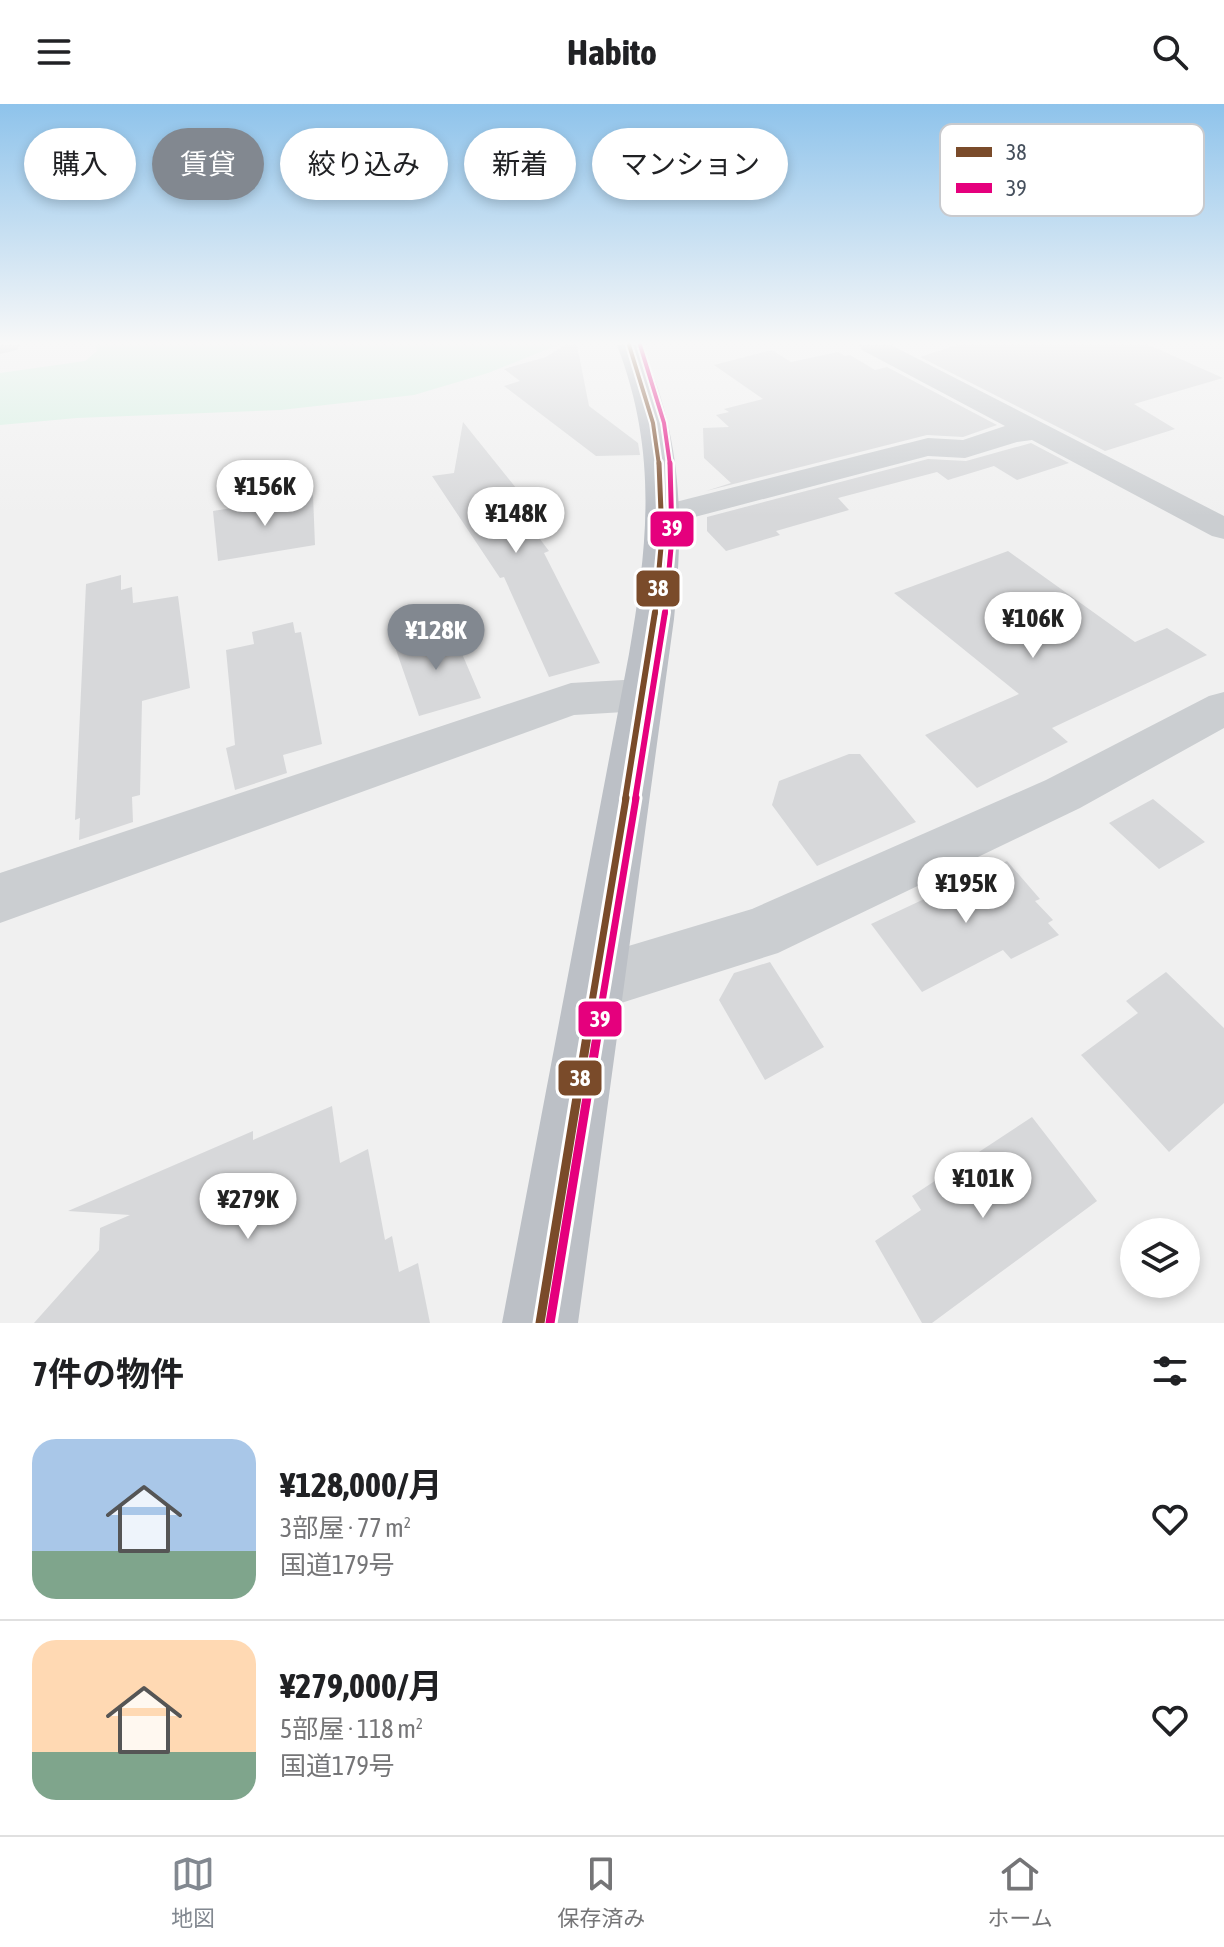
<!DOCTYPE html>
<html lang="ja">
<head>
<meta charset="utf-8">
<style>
  :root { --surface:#fff; --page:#f6f6f6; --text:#202124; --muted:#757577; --line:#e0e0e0; --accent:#828890 }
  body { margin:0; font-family:"Asap Condensed","Noto Sans JP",sans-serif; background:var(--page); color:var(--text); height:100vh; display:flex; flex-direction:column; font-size:30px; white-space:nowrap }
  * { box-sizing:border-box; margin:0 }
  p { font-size:26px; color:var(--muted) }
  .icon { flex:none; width:44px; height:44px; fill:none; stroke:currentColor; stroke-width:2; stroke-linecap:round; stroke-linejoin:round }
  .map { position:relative; height:1219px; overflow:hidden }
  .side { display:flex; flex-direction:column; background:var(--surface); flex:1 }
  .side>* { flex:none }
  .guide { position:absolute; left:24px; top:24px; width:800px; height:72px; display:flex; gap:16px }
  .controls { position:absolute; left:1120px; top:1114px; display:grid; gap:16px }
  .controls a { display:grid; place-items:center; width:80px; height:80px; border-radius:50%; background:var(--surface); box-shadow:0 4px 12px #0003; font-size:40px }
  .price { position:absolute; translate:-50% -68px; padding:0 18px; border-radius:28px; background:#fff; color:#222; font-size:26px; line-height:52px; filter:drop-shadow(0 2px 4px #0008) }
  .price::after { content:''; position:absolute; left:50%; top:48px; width:24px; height:18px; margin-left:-12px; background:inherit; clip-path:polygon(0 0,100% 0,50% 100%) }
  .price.selected { background:var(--accent); color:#fff }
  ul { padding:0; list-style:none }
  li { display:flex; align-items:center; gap:24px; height:200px; padding:0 32px }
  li+li { border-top:2px solid var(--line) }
  li span { display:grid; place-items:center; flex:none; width:224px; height:160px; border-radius:24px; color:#555 }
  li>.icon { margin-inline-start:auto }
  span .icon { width:96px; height:96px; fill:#fffc; stroke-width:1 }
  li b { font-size:34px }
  h2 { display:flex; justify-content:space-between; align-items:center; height:96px; padding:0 32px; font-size:34px }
  .tag { padding:0 28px; border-radius:36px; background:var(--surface); box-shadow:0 4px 12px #0003; font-size:28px; line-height:72px }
  .tag.selected { background:var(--accent); color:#fff }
  header { display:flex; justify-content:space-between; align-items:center; height:104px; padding:0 32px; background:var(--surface); font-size:36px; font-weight:700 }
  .tabs { display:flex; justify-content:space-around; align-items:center; height:112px; border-top:2px solid var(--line); background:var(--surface); font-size:22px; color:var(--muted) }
  .tabs a { display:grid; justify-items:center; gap:4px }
  .tabs .selected { color:var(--accent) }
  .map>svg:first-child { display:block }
  .green { fill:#d3f0e1 }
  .building { fill:#d7d8da }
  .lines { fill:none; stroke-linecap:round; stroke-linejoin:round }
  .minor { fill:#cbced1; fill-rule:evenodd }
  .highway { fill:#bcc0c6; fill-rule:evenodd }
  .bus-1-far4-casing { stroke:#fff; stroke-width:8 }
  .bus-1-far3-casing { stroke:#fff; stroke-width:10 }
  .bus-1-far2-casing { stroke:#fff; stroke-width:12 }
  .bus-1-far1-casing { stroke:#fff; stroke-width:13 }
  .bus-1-casing { stroke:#fff; stroke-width:15 }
  .bus-2-far4-casing { stroke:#fff; stroke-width:8 }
  .bus-2-far3-casing { stroke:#fff; stroke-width:10 }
  .bus-2-far2-casing { stroke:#fff; stroke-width:12 }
  .bus-2-far1-casing { stroke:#fff; stroke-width:13 }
  .bus-2-casing { stroke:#fff; stroke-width:15 }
  .bus-1-far4 { stroke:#7a4b2a; stroke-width:4 }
  .bus-1-far3 { stroke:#7a4b2a; stroke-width:5 }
  .bus-1-far2 { stroke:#7a4b2a; stroke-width:6 }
  .bus-1-far1 { stroke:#7a4b2a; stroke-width:7 }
  .bus-1 { stroke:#7a4b2a; stroke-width:9 }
  .bus-2-far4 { stroke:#e5007d; stroke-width:4 }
  .bus-2-far3 { stroke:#e5007d; stroke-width:5 }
  .bus-2-far2 { stroke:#e5007d; stroke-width:6 }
  .bus-2-far1 { stroke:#e5007d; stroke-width:7 }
  .bus-2 { stroke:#e5007d; stroke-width:9 }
  .key { fill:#fff; stroke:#c8cace; stroke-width:2 }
  .key-label { font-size:22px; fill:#46505d }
  .line-badge { stroke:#fff; stroke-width:3 }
  .badge-label { font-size:22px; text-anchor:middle; font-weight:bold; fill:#fff }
</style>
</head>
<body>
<header><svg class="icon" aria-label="menu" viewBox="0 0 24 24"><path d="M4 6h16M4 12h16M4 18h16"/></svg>Habito<svg class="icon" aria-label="search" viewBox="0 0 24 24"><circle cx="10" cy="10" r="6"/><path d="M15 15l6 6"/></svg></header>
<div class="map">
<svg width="1224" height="1219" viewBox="0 0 1224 1219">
  <rect width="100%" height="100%" fill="#f0f0f0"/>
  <path class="green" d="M95,241H558L488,269L414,291L281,306L77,314L0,321V269L85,257L97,247Z"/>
  <path class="building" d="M565,241H577L589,302L638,339L640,351L596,352L504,282L520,277L504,265L546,253Z
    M957,241H1149L1223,274L1134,300L1175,325L1105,347L920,253Z
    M772,246L791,258L838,248L845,252L850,251L875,266L887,263L997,321L963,333L927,331L706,387L731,379L704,354L703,324L729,323L716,311L729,308L724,305L763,295L714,261Z
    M463,318L533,405L524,414L549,447L544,449L600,559L549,573L504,473L500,474L432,372L454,369Z
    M1031,339L1069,359L1017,376L994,362L948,376L937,368L838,394L849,406L776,427L780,431L726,447L707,427V413L928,355L966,357Z
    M313,391L315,441L218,457L213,407Z
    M1008,447L1135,538L1167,524L1207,551L1052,624L1068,638L977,684L925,631L1019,590L894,489Z
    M121,471V486L132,483L133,499L178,492L190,584L142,597L140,691L132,693L133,718L79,736L80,714L75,716L86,480Z
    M293,518L295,529L301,528L322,640L283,651L287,669L235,686L226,644L235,641L226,546L254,540L252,528Z
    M451,524L481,594L419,612L394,540Z
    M849,650H860L916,718L817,762L772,701L779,677Z
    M1153,695L1205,738L1159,765L1109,719Z
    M1007,757L1040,795L1035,797L1053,816L1048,819L1059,831L1011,855L1003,846L922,888L871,820L952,782L948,777L989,758L994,763Z
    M770,858L824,943L765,976L719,896L734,869Z
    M1166,868L1224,924V999L1169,1048L1081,951L1138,909L1126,897Z
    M332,1002L340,1059L368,1045L385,1136L392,1132L399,1168L418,1159L430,1219H34L99,1146L100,1124L130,1111L68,1107L253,1027V1036Z
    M1032,1013L1097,1097L932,1219H922L875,1137L921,1106L912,1092Z"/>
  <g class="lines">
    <path class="minor" d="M0,241H20L17,246L0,250Z
      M859,241H891L1224,412V435L1212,432L1032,336L1017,338L965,354L928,352L664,421L652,418L647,411L652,404L928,334L963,336L1005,322L862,246Z
      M641,575L656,580L663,591L656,602L641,607L574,611L0,819V769L571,579Z
      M1224,588V624L1080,704L778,849L596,907L575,898L567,878L575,858L752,805L1046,676L1209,592Z"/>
    <path class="highway" d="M617,241H641C683,335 684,415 674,515L578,1219H502L629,550C648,440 658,348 617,241Z"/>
    <defs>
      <path id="bus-1-far4" d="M629,241L653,319L659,361"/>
      <path id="bus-1-far3" d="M655,510L662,432L659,359"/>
      <path id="bus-1-far2" d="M625,696L655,508"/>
      <path id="bus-1-far1" d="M587,928L626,694"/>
      <path id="bus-1" d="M540,1219L588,926"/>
      <path id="bus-2-far4" d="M640,241L664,319L670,361"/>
      <path id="bus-2-far3" d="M665,510L672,433L670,359"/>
      <path id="bus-2-far2" d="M635,696L665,508"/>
      <path id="bus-2-far1" d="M597,928L636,694"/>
      <path id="bus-2" d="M550,1219L598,926"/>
    </defs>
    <use href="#bus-1-far4" class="bus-1-far4-casing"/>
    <use href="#bus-1-far3" class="bus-1-far3-casing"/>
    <use href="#bus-1-far2" class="bus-1-far2-casing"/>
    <use href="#bus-1-far1" class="bus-1-far1-casing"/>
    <use href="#bus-1" class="bus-1-casing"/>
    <use href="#bus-2-far4" class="bus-2-far4-casing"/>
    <use href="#bus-2-far3" class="bus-2-far3-casing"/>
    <use href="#bus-2-far2" class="bus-2-far2-casing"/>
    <use href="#bus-2-far1" class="bus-2-far1-casing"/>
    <use href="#bus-2" class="bus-2-casing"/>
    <use href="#bus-1-far4" class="bus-1-far4"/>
    <use href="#bus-1-far3" class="bus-1-far3"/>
    <use href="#bus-1-far2" class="bus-1-far2"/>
    <use href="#bus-1-far1" class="bus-1-far1"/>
    <use href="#bus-1" class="bus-1"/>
    <use href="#bus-2-far4" class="bus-2-far4"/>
    <use href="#bus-2-far3" class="bus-2-far3"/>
    <use href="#bus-2-far2" class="bus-2-far2"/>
    <use href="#bus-2-far1" class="bus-2-far1"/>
    <use href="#bus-2" class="bus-2"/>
  </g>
  <linearGradient id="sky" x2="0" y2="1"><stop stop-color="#8ec3eb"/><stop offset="0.58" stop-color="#f8f8f8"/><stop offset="1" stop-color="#f8f8f8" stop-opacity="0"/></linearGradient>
  <rect width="1224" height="412" fill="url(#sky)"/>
  <rect x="940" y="20" width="264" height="92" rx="12" class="key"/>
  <rect x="956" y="43" width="36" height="10" fill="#7a4b2a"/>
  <rect x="956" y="79" width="36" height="10" fill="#e5007d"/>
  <g class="key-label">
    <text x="1006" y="56">38</text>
    <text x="1006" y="92">39</text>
  </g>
  <g class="line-badge">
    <rect x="649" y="406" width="46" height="38" rx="8" fill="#e5007d"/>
    <rect x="635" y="465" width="46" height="39" rx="8" fill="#7a4b2a"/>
    <rect x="577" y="896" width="46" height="38" rx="8" fill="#e5007d"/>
    <rect x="557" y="955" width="46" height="38" rx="8" fill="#7a4b2a"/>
  </g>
  <g class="badge-label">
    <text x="672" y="432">39</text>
    <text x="658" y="492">38</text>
    <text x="600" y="923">39</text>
    <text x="580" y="982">38</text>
  </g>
</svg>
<div class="controls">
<a><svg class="icon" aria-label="layers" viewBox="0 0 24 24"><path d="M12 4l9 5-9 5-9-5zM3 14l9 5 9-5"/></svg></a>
</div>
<b class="price" style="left:265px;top:424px">¥156K</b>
<b class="price" style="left:516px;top:451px">¥148K</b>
<b class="price" style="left:1033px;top:556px">¥106K</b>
<b class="price selected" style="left:436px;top:568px">¥128K</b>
<b class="price" style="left:966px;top:821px">¥195K</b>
<b class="price" style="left:983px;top:1116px">¥101K</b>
<b class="price" style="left:248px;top:1137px">¥279K</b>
<div class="guide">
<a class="tag">購入</a>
<a class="tag selected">賃貸</a>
<a class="tag">絞り込み</a>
<a class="tag">新着</a>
<a class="tag">マンション</a>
</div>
</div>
<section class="side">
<h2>7件の物件<svg class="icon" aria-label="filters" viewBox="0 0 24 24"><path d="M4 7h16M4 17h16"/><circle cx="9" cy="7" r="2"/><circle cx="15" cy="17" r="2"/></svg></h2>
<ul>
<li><span style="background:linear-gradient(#a9c7e8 70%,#7fa58c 0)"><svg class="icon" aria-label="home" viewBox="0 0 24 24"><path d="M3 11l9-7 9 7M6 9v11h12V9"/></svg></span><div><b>¥128,000/月</b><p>3部屋 · 77 m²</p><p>国道179号</p></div><svg class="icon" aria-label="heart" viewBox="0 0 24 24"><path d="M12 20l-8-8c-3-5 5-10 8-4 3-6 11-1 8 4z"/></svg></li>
<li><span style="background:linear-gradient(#ffd9b3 70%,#7fa58c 0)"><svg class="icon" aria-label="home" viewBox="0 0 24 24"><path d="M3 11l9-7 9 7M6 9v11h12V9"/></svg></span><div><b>¥279,000/月</b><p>5部屋 · 118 m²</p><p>国道179号</p></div><svg class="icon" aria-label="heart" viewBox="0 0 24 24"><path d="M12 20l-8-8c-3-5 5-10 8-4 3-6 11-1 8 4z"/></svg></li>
</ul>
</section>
<nav class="tabs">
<a class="selected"><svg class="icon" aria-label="map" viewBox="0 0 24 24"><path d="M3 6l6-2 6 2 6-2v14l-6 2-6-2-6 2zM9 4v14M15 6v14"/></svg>地図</a>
<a><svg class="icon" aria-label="saved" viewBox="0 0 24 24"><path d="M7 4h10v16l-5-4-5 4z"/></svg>保存済み</a>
<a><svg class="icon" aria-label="home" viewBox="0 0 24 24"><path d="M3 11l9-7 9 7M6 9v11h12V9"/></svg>ホーム</a>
</nav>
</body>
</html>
